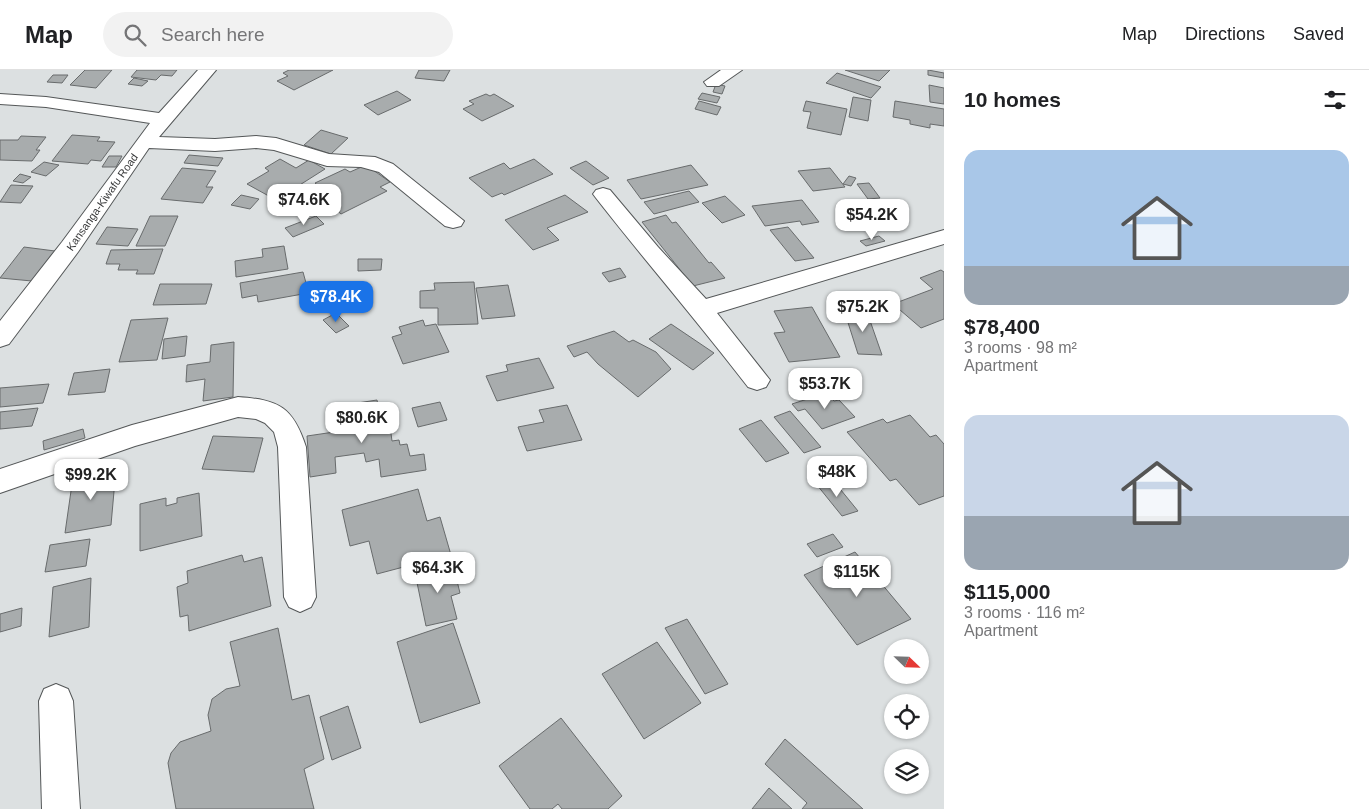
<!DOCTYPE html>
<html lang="en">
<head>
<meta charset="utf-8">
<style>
  :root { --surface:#fff; --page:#f2f2f2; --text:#202124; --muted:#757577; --line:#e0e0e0; --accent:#1a73e8 }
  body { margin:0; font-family:Helvetica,sans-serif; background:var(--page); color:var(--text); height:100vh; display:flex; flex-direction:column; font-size:19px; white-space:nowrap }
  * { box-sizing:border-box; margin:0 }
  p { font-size:16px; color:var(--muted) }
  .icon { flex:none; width:28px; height:28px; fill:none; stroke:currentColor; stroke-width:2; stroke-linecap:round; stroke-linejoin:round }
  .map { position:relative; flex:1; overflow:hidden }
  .drawer { display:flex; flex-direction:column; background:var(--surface); width:425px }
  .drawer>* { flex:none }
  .needle { width:32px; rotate:113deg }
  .controls { position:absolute; left:884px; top:569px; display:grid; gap:10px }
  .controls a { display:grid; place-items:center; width:45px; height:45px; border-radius:50%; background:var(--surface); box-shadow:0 1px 4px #0004; font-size:25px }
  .price { position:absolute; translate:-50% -42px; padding:0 11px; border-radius:10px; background:#fff; color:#222; font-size:16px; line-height:32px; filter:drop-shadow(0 1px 2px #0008) }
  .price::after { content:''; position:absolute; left:50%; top:30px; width:15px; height:11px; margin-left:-8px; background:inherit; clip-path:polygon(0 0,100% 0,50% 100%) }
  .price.selected { background:var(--accent); color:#fff }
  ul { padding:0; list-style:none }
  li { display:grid; align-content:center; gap:10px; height:265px; padding:0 20px }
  li span { display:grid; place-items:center; height:155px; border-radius:15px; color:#555 }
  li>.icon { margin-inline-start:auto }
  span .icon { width:90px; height:90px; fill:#fffc; stroke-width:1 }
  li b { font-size:21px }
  h2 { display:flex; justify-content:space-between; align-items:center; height:60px; padding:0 20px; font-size:21px }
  header { display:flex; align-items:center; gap:30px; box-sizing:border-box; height:70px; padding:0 25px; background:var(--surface); border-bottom:1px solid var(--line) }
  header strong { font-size:24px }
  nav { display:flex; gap:28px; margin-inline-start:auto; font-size:18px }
  .search { width:350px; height:45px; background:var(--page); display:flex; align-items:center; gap:12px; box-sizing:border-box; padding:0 18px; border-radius:28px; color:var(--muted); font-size:19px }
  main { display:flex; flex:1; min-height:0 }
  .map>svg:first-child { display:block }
  .building { fill:#a8acad; stroke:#686b6c }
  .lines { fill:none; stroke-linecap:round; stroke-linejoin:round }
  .minor-casing { stroke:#545758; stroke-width:2 }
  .minor { fill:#fff; fill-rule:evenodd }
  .labels { text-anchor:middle; stroke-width:4; stroke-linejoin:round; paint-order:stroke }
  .far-street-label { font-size:11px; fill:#38393a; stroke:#fff }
</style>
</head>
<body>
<header>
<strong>Map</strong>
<div class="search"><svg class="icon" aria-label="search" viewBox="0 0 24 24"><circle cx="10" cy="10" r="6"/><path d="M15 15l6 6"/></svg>Search here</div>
<nav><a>Map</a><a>Directions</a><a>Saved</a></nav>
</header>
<main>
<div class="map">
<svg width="944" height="739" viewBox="0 0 944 739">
  <rect width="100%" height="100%" fill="#dce0e1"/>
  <path class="building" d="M85,0H112L96,18L70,15Z
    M137,0H177L172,6L161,5L156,10L131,7Z
    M289,0H333L294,20L277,11L288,6L283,3Z
    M419,0H450L444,11L415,8Z
    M845,0H890L879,11Z
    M928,0L944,3V8L928,5Z
    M837,3L881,17L871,28L826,13Z
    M53,5H68L62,13L47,12Z
    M134,8L148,11L142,16L128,14Z
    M716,14L725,16L722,24L713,22Z
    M929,15L944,18V34L930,32Z
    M397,21L411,30L378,45L364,35Z
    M702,23L720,27L717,33L698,29Z
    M486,24L490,26L494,24L514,36L482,51L463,39L474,34L469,31Z
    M853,27L871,30L868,51L849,47Z
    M699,31L721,37L717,45L695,39Z
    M806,31L847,39L841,65L807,58L811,42L803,41Z
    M895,31L944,39V56L930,54V58L910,54V50L893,47Z
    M321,60L348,68L331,84L304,75Z
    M72,65L100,67L97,71L115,72L101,91L91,90L88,94L52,91Z
    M21,66L46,67L36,80H40L32,91L0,90V70H18Z
    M189,85L223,88L218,96L184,93Z
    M109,86H122L116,97H102Z
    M280,89L296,98L309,90L325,99L276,130L247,114L269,101L265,98Z
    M534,89L553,104L504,125L502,123L492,127L469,108L504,93L510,99Z
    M586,91L609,108L593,115L570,98Z
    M44,92L59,95L46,106L31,102Z
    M366,95L390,112L380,117L387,121L341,144L322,128L329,125L315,113L345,99L350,102Z
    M691,95L708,115L641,129L627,110Z
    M182,98L216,101L206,117H213L203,133L161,129Z
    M830,98L845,117L813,121L798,101Z
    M20,104L31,107L23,113L13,111Z
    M849,106L856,108L851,116L843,114Z
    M869,113L880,128L868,129L857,114Z
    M11,115L33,116L21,133L0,132Z
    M689,121L699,132L654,144L644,132Z
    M241,125L259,129L250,139L231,135Z
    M565,125L588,142L547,158L559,170L533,180L505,150Z
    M725,126L745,145L722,153L702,133Z
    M802,130L819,152L802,155L800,151L765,156L752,136Z
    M666,145L672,153L676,152L709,193L711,192L725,208L693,216L642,152Z
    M150,146H178L165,176H136Z
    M316,146L324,154L293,167L285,158Z
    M107,157L138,159L128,176L96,174Z
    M788,157L814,188L795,191L770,160Z
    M879,166L885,171L866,176L860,171Z
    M284,176L288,199L236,207L235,191L263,187L262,179Z
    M24,177L55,181L32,211L0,208Z
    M163,179L154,204H136L138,200H118L120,194H106L111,180Z
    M358,189H382L381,200L358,201Z
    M620,198L626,207L609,212L602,203Z
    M941,200L944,202V249L921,258L893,234L933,219L920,208Z
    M303,202L306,213L312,212L314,222L258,232L257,225L242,228L240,213Z
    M474,212L478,254L438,255V238H420V221L435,220L434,213Z
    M160,214H212L206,234L153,235Z
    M508,215L515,246L482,249L476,218Z
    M812,237L840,287L789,292L774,263L785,262L774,241Z
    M844,240L867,242L882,285L858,284Z
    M336,243L349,256L336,263L323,250Z
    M168,248L157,290L119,292L131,250Z
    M423,250L425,256L436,254L449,282L403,294L392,267L402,264L399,257Z
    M671,254L714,283L693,300L649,269Z
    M614,261L629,272L633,270L656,282L671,299L638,327L598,294L587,282L574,287L567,276Z
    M187,266L185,286L162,289L164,269Z
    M234,272L233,327L203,331L205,309L186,312L187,295L210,292L211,275Z
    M539,288L554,318L497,331L486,306L508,301L506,295Z
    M110,299L105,322L68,325L74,303Z
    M49,314L43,333L0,337V318Z
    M826,323L834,331L839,330L855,347L822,359L805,339L798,341L792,334Z
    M377,330L382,357L390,356L392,371L399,370L400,375L407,374L410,386L424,384L426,400L381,407L379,389L366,392L364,383L335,387L336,403L310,407L307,366L341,361L338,336Z
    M440,332L447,350L418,357L412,338Z
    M567,335L582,370L527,381L518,357L544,352L539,340Z
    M38,338L32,356L0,359V342Z
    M790,341L821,377L804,383L774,347Z
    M910,345L930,367L936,365L944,374V426L919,435L896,409L890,411L847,362L883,349L887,353Z
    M761,350L789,383L766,392L739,359Z
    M83,359L85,368L44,380L43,371Z
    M213,366L263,368L254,402L202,399Z
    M116,399L111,455L65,463L73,407Z
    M832,409L858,441L842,446L817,415Z
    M418,419L427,451L440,447L453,492L432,498L430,490L377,504L369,471L350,476L342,440Z
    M199,423L202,466L140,481V434L166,428V436L177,433V428Z
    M833,464L843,477L817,487L807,474Z
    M90,469L86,496L45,502L50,475Z
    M855,482L911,549L857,575L804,505Z
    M242,485L244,492L262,487L271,536L189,561L188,545L180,547L177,517L188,513L187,501Z
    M453,495L460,523L451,526L457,549L426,556L415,503Z
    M91,508L89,557L49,567L53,517Z
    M22,538L21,556L0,562V544Z
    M687,549L728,614L705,624L665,558Z
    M453,553L480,633L420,653L397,572Z
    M278,558L292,630L309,625L324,689L304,699L314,739H176L168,693L171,683L180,672L211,661L208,645L212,629L226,619L240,616L230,572Z
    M657,572L701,633L644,669L602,604Z
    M348,636L361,678L332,690L320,647Z
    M561,648L622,726L608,739H562L558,734L552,739H530L499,696Z
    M785,669L863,739H802L807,733L765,694Z
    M769,718L792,739H752Z"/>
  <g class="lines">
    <defs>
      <path id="minor" d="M198,0H216L159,67L215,69L256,66L276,68L329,84L375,87L393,94L464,151L461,156L453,158L445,156L379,102L361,97L327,96L274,80L256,78L215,81L149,78L78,182L9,274L0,277V251L62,172L150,53L46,37L0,34V24L46,27L159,43Z
        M721,0H742L719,16H707L704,12Z
        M603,118L610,120L658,177L706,229L944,160V174L717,243L770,310L766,317L757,320L748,317C699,253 646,192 596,128L593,124L596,120Z
        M238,327C279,330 293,337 306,377L316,527L311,537L300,542L289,537L284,527L278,377L274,362L265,353L256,349L238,347L135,376L0,423V399L132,355Z
        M56,614L68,619L73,631L80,739H42L39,631L44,619Z"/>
    </defs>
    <use href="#minor" class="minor-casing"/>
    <use href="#minor" class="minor"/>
  </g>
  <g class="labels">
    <g class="far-street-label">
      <text transform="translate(102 132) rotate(-55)" y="4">Kansanga-Kiwafu Road</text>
    </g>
  </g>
</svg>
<div class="controls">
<a><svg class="needle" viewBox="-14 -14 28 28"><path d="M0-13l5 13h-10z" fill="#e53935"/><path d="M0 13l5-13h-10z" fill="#757577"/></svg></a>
<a><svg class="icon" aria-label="locate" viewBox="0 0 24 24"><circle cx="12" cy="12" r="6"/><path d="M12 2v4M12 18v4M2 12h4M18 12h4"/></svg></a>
<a><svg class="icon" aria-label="layers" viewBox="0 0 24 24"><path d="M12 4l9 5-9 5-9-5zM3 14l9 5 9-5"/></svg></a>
</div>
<b class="price" style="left:304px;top:156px">$74.6K</b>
<b class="price" style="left:872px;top:171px">$54.2K</b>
<b class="price selected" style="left:336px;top:253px">$78.4K</b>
<b class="price" style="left:863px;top:263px">$75.2K</b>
<b class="price" style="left:825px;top:340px">$53.7K</b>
<b class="price" style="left:362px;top:374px">$80.6K</b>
<b class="price" style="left:837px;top:428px">$48K</b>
<b class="price" style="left:91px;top:431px">$99.2K</b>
<b class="price" style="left:438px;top:524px">$64.3K</b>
<b class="price" style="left:857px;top:528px">$115K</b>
</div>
<section class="drawer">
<h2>10 homes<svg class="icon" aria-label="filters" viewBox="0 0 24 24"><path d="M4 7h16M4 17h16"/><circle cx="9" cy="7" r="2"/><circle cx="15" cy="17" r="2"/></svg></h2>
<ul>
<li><span style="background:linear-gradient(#a9c7e8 75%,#9aa5b1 0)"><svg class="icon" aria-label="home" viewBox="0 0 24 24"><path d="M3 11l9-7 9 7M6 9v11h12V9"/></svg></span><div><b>$78,400</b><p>3 rooms · 98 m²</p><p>Apartment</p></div></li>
<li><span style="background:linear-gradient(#c9d6e8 65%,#9aa5b1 0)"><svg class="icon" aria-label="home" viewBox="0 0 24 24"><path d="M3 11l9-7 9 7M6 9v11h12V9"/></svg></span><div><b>$115,000</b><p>3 rooms · 116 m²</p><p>Apartment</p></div></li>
</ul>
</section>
</main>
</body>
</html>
